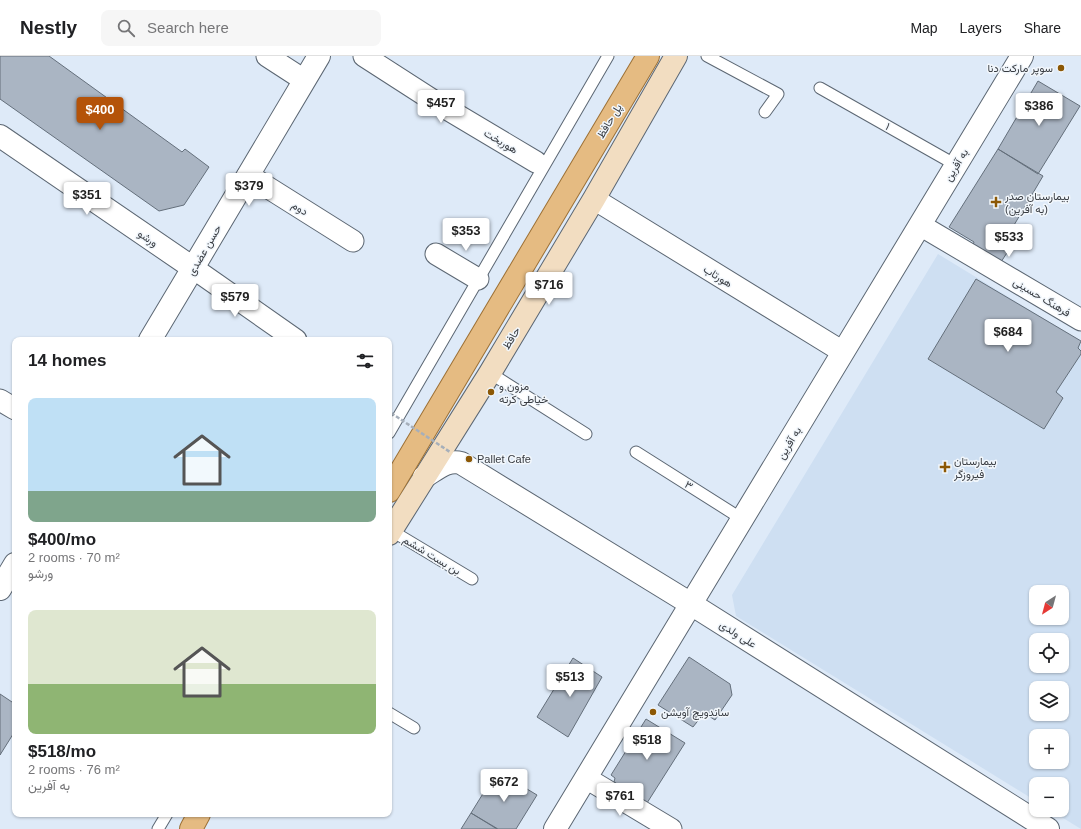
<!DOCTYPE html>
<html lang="en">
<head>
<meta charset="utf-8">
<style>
  :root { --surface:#fff; --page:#f6f6f6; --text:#202124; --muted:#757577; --line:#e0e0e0; --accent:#b45309 }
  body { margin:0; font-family:Helvetica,Vazirmatn,sans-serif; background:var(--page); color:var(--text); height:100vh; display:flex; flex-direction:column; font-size:15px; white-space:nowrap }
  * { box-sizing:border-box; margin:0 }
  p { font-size:13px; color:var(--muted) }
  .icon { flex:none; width:22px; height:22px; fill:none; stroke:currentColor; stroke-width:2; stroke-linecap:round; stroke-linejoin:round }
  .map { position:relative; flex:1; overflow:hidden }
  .side { position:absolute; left:12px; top:281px; width:380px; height:480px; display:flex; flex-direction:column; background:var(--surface); border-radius:8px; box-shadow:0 1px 3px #0004 }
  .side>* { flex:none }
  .needle { width:26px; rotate:216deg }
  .tools { position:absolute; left:1029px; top:529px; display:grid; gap:8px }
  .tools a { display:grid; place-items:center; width:40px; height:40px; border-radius:8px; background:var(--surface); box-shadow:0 1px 3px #0004; font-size:20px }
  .price { position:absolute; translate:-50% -34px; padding:0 9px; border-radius:4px; background:#fff; color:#222; font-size:13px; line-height:26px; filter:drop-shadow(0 1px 2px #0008) }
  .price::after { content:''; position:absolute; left:50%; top:24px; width:12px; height:9px; margin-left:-6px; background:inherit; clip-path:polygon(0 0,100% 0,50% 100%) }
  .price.on { background:var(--accent); color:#fff }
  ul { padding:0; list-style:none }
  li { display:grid; align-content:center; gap:8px; height:212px; padding:0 16px }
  li span { display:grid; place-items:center; height:124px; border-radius:8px; color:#555 }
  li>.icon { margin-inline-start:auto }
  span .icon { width:72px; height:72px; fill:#fffc; stroke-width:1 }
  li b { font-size:17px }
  h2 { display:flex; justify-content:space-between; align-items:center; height:48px; padding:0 16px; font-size:17px }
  header { display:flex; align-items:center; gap:24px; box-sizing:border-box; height:56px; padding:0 20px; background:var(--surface); border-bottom:1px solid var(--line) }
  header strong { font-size:19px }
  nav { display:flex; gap:22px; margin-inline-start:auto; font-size:14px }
  .search { width:280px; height:36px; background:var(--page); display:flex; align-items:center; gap:10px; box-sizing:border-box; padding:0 14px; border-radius:8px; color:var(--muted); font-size:15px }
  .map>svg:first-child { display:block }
  .built { fill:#cedff2; fill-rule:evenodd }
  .building { fill:#aab5c3; stroke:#646f7b }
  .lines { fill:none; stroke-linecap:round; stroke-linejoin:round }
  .service-casing { stroke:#5c6773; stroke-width:13 }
  .minor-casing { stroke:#5c6773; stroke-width:23 }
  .tertiary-casing { stroke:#5c6773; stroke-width:24 }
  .secondary-casing { stroke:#5c6773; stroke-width:24 }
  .primary-casing { stroke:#9d7136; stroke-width:24 }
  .service { stroke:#fff; stroke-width:11 }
  .minor { stroke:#fff; stroke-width:21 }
  .tertiary { stroke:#fff; stroke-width:22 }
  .secondary { stroke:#f2ddc1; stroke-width:22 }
  .primary { stroke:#e5bb82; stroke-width:22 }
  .path-bridge { stroke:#a6afba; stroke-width:2.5; stroke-dasharray:4 2; stroke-linecap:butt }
  .poi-dot { fill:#8c5805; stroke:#f2f7fc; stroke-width:1.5 }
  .labels { text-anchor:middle; stroke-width:3; stroke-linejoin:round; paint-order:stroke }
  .poi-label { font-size:11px; fill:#383c42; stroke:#f2f7fc; text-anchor:start }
  .street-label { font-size:11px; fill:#383c42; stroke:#f2f7fc }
</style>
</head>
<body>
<header>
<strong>Nestly</strong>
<div class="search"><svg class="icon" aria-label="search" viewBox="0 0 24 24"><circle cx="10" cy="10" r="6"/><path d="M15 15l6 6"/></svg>Search here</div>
<nav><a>Map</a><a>Layers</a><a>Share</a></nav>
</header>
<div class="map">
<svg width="1081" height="773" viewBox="0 0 1081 773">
  <rect width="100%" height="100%" fill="#deeaf8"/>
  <path class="built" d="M938,198L1081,285V773L1050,754H1062V728H1036V745L736,560L732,539ZM1036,536H1062V562H1036ZM1036,584H1062V610H1036ZM1036,632H1062V658H1036ZM1036,680H1062V706H1036Z"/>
  <path class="building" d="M0,0H49L182,96L185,93L209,111L184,149L159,155L0,43Z
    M1038,25L1080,50L1038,118L998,93Z
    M998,93L1043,120L1007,181L1014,186L1001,206L973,189L974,186L949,171Z
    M976,223L1081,285L1078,292L1081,295V298L1056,336L1063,342L1044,373L928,303Z
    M689,601L730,628L732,639L715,664L704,657L693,671L658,649Z
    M573,602L602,621L568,681L537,661Z
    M0,638L15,648V675L0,699Z
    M646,663L685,687L647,747L614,726L615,722L611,719Z
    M497,715L537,739L516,773H498L471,757Z
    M471,757L497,773H461Z"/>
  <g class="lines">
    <defs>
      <path id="service" d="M707,0L778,38L765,56
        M820,32L956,109
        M490,317L586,378
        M389,377L608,0
        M636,396L742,463
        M392,475L472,523
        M389,657L414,672
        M158,773L167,758"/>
      <path id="minor" d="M267,0L304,24
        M364,0L437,47L536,106
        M248,119L353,185
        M594,143L843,296
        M920,169L1081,264
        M436,198L478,223
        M193,212L296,284
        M0,344L15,353
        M586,722L671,773"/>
      <path id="tertiary" d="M0,80L193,212
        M150,284L193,212L319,0
        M424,421C436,414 447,403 461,407L691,548L1048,773
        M0,533L15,508
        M555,773L1022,0"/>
      <path id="secondary" d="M389,478L490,317L594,143L676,0"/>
      <path id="primary" d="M389,435L648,0
        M191,773L199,758"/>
    </defs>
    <use href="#service" class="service-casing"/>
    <use href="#minor" class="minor-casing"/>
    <use href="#tertiary" class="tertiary-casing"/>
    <use href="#secondary" class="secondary-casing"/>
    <use href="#primary" class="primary-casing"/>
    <use href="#service" class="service"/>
    <use href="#minor" class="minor"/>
    <use href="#tertiary" class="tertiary"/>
    <use href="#secondary" class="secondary"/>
    <use href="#primary" class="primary"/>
    <path class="path-bridge" d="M391,357L450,396"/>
  </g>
  <g class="poi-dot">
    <circle cx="1061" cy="12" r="4"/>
    <path d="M994 140h4v4h4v4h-4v4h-4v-4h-4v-4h4z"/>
    <circle cx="491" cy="336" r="4"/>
    <circle cx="469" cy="403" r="4"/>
    <path d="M943 405h4v4h4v4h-4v4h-4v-4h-4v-4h4z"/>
    <circle cx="653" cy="656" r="4"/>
  </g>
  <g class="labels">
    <g class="poi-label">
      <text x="1053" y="16" text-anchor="end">سوپر مارکت دنا</text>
      <text x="1005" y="144">بیمارستان صدر<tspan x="1005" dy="13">(به آفرین)</tspan></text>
      <text x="499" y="334">مزون و<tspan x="499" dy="13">خیاطی کرته</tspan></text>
      <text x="477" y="407">Pallet Cafe</text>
      <text x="954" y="409">بیمارستان<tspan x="954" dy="13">فیروزگر</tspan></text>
      <text x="661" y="660">ساندویچ آویشن</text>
    </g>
    <g class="street-label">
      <text transform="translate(609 65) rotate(-59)" y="4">پل حافظ</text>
      <text transform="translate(888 70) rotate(30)" y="4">۱</text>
      <text transform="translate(501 85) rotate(31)" y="4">هوربخت</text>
      <text transform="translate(956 109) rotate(-59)" y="4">به آفرین</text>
      <text transform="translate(300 152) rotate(32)" y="4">دوم</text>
      <text transform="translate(148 182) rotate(35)" y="4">ورشو</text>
      <text transform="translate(204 194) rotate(-60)" y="4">حسن عضدی</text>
      <text transform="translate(718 220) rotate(32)" y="4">هورتاب</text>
      <text transform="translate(1042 241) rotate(31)" y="4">فرهنگ حسینی</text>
      <text transform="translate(511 282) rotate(-59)" y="4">حافظ</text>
      <text transform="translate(789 387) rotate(-59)" y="4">به آفرین</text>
      <text transform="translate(689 429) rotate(32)" y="4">۳</text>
      <text transform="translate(432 499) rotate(31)" y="4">بن بست ششم</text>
      <text transform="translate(738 578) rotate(32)" y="4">علی ولدی</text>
    </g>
  </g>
</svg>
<div class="tools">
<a><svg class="needle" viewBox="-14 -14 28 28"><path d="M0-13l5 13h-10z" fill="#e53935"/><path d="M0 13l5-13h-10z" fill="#757577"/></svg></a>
<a><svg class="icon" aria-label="locate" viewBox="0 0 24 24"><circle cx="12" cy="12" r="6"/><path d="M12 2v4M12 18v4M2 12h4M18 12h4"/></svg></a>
<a><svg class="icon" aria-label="layers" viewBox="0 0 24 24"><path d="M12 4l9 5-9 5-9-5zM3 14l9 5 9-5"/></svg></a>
<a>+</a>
<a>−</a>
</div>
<b class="price" style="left:441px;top:68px">$457</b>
<b class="price" style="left:1039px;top:71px">$386</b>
<b class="price on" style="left:100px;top:75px">$400</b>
<b class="price" style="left:249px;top:151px">$379</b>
<b class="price" style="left:87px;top:160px">$351</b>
<b class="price" style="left:466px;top:196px">$353</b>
<b class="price" style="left:1009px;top:202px">$533</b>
<b class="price" style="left:549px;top:250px">$716</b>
<b class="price" style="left:235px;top:262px">$579</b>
<b class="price" style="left:1008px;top:297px">$684</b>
<b class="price" style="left:570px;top:642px">$513</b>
<b class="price" style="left:647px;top:705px">$518</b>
<b class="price" style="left:504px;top:747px">$672</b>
<b class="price" style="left:620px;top:761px">$761</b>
<section class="side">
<h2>14 homes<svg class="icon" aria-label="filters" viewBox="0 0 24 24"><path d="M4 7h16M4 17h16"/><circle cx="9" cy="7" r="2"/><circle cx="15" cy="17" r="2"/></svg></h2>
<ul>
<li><span style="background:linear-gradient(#bfe0f5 75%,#7fa58c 0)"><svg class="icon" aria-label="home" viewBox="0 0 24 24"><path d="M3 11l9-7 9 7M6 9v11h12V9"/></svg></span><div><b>$400/mo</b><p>2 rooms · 70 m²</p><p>ورشو</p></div></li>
<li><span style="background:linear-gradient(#dfe7d0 60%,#8fb573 0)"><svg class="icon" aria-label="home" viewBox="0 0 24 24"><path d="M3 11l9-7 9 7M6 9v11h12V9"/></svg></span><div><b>$518/mo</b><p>2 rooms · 76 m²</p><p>به آفرین</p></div></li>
</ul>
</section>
</div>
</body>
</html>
